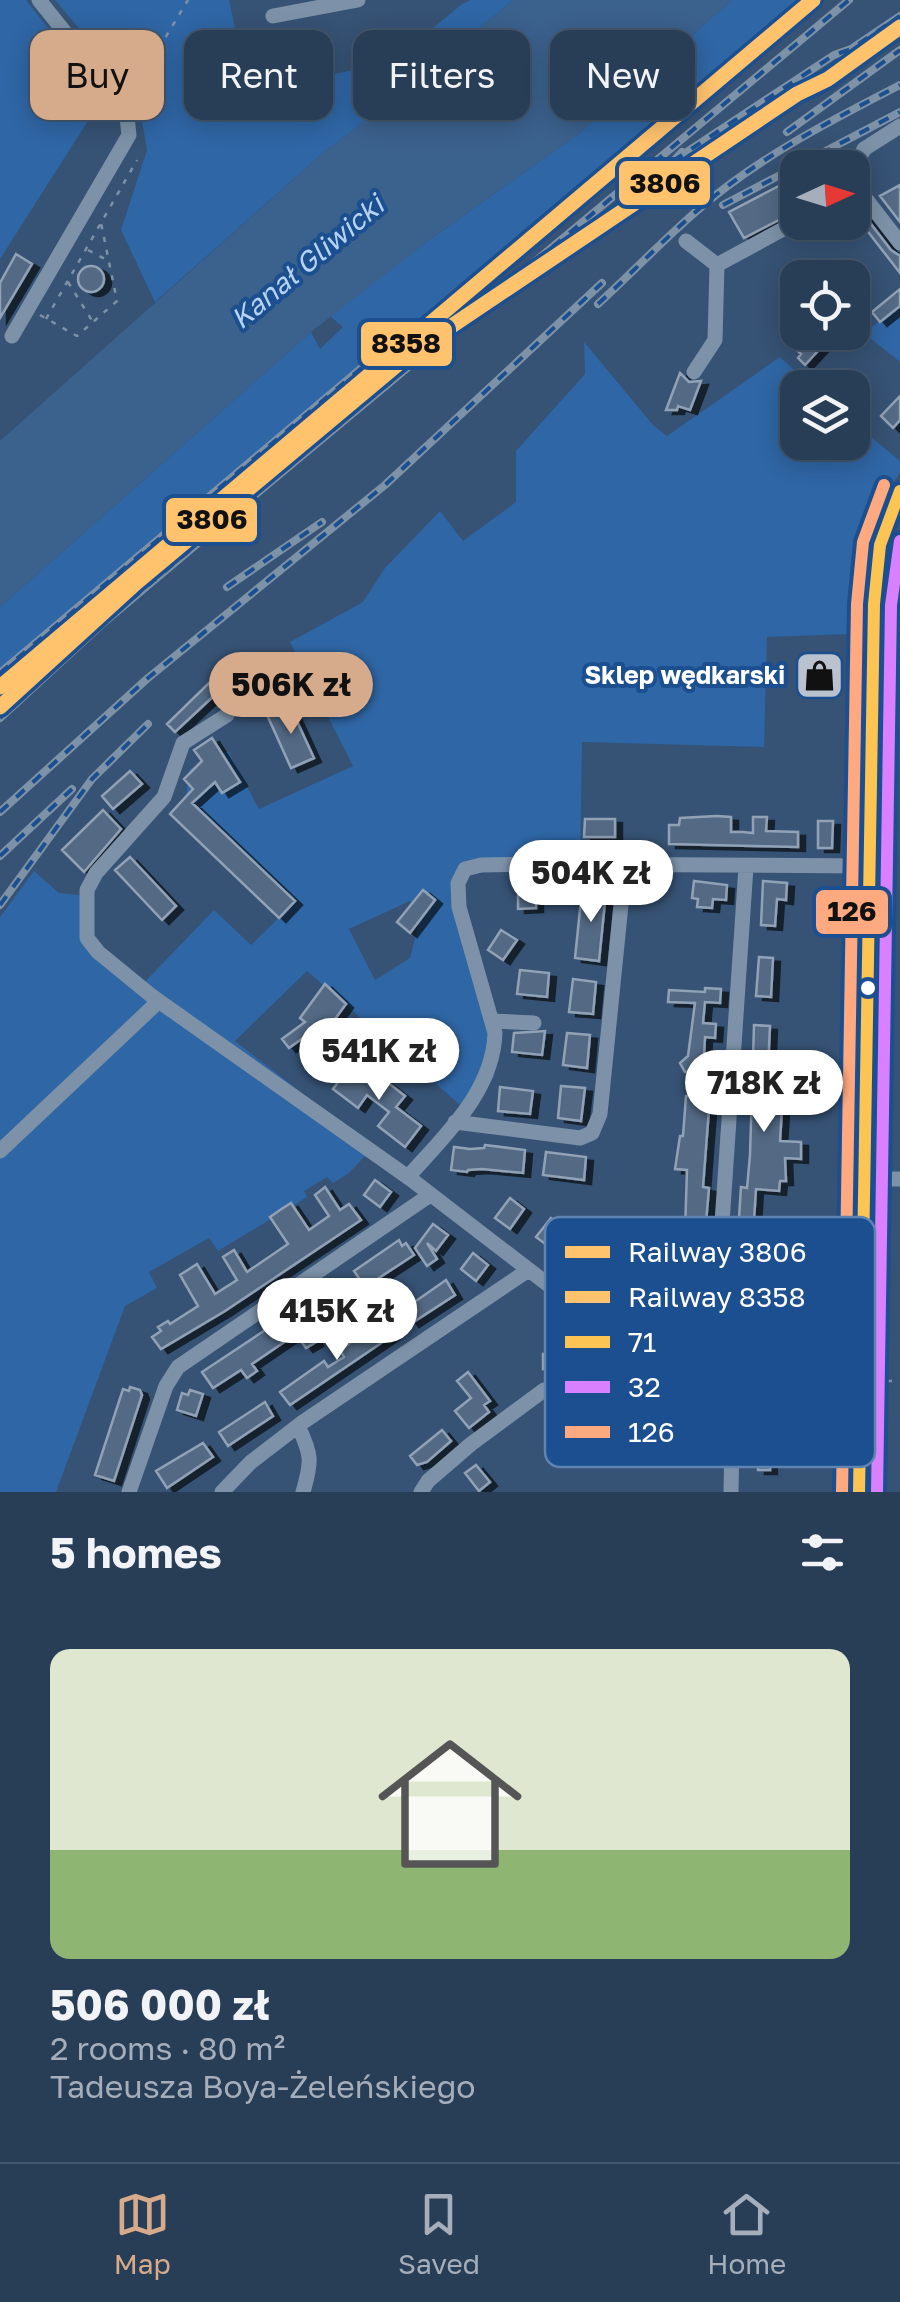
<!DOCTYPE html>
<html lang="en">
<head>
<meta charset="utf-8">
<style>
  :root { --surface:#283e57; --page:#344961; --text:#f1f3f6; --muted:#a5aeba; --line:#44576d; --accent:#d6ab8b }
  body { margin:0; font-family:"Golos Text",sans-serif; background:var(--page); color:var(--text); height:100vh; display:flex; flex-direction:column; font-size:38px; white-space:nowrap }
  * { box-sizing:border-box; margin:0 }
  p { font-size:32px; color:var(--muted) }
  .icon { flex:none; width:55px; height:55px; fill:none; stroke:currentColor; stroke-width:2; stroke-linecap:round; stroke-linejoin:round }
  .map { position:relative; height:1492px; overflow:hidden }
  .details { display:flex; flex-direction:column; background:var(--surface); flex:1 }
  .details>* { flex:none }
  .top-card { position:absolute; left:30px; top:30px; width:840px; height:90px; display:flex; gap:20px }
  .needle { width:65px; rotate:86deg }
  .tools { position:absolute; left:780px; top:150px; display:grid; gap:20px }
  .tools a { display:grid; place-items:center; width:90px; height:90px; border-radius:20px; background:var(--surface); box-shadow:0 5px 25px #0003,0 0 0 2px var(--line); font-size:50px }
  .price { position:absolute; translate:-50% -85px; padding:0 22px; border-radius:35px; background:#fff; color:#222; font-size:32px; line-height:65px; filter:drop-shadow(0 2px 5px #0008) }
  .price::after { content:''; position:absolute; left:50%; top:60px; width:30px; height:22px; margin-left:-15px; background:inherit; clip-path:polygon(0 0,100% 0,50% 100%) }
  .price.current { background:var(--accent); color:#111 }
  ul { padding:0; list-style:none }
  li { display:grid; align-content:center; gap:20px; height:530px; padding:0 50px }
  li span { display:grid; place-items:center; height:310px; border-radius:20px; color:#555 }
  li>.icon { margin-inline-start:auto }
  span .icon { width:180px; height:180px; fill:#fffc; stroke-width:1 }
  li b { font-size:42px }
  h2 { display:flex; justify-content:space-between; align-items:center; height:120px; padding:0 50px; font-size:42px }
  .chip { padding:0 35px; border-radius:20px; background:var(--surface); box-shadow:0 5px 25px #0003,0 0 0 2px var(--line); font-size:35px; line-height:90px }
  .chip.current { background:var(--accent); color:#111 }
  .tab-bar { display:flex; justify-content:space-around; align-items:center; height:140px; border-top:2px solid var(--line); background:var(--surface); font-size:28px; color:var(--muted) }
  .tab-bar a { display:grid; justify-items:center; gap:5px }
  .tab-bar .current { color:var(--accent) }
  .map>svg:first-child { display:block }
  .green { fill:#2f66a5; fill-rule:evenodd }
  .water { fill:#3b618d }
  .building { fill:#526984; stroke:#92a2b6; stroke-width:2.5; filter:url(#shadow) }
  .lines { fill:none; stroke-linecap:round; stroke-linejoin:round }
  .path { stroke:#7d92a8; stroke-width:2.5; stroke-dasharray:5 8; stroke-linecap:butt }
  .minor { stroke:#7d92a8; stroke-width:15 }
  .rail-casing { stroke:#7e92a7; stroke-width:8 }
  .rail { stroke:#1b4f8f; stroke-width:4; stroke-dasharray:11; stroke-linecap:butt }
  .bus-1-casing { stroke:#1b4f8f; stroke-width:20 }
  .bus-2-casing { stroke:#1b4f8f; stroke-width:20 }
  .bus-3-casing { stroke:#1b4f8f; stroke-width:20 }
  .bus-1 { stroke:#fcc553; stroke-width:12 }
  .bus-2 { stroke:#d880ff; stroke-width:12 }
  .bus-3 { stroke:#ffa980; stroke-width:12 }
  .rail-1-casing { stroke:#1b4f8f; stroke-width:22 }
  .rail-2-casing { stroke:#1b4f8f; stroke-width:22 }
  .rail-1 { stroke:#ffc26d; stroke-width:15 }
  .rail-2 { stroke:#ffc26d; stroke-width:15 }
  .bus-dot { fill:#fff; stroke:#1b4f8f; stroke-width:4 }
  .labels { text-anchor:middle; stroke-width:8; stroke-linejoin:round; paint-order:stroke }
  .poi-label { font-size:25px; font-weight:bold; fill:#fff; stroke:#1b4f8f; text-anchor:end }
  .water-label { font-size:28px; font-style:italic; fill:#b5d3f5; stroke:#1b4f8f }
  .key { fill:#1b4f8f; stroke:#5f84b1; stroke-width:2.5 }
  .key-label { font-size:28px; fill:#fff }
  .line-badge { stroke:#1b4f8f; stroke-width:4 }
  .pale-badge-label { font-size:28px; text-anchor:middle; font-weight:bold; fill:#111 }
</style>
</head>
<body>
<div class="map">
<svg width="900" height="1492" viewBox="0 0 900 1492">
  <defs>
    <filter id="shadow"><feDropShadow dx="7" dy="4" stdDeviation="0" flood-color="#0009"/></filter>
  </defs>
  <rect width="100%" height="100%" fill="#365274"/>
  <path class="green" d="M0,0H26L93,85L110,65L55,0H229L249,92L392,62L462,4L471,0H513L409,87L323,153L155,302L121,230L147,150L137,92L100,102L0,259Z
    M732,0H802L800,5L379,353L125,571L0,686V607L311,332L320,349L343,327L330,316L429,240L580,133Z
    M900,306V362L864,333Z
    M584,342L653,425L667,436L780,357L813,387L798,388V442H852L853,422L900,461V473L884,496L873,532L864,601L851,610V634L767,637L764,747L582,742L580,872H485L469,875L462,890L499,1039L494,1077L466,1120L459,1104L307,971L235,1041L352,1132L367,1154L349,1173L333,1183L327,1177L304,1191L307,1197L218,1251L209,1238L149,1272L157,1288L125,1306L56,1492H0V917L34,871L59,893L87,896L86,932L137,990L214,910L251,945L289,908L186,795L190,769L228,751L259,809L353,766L290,642L363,602L385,568L440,511L463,541L516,502V451L585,374ZM410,901L419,922L410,958L375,980L349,929Z"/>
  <path class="water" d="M513,0H732L580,133L429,240L311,332L0,607V441L323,153L409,87Z"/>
  <path class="building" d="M798,176V210L744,238L729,212Z
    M900,185V222L880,196Z
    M861,211L891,250L900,256V273L855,215Z
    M16,254L32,264L0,318V283Z
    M78 279a13 13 0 1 1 26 0a13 13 0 1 1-26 0Z
    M900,289V306L880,322L872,312Z
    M798,332H807L815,340L821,333L828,340L805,365L798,358L801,354L789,342Z
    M680,373L689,382L701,381L690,410L678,406L677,410H666Z
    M900,396V420L893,428L881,416Z
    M831,664L832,684L812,686L811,665Z
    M209,683L218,692L175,732L167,724Z
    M290,706L314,758L291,768L268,717Z
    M212,738L240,782L222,793L215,782L192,803L295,901L279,918L170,814L193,789L184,779L202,761L194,750Z
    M130,771L142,784L113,809L102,796Z
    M103,810L121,829L84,872L62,850Z
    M717,816L731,817V832H743L753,833V817H767L766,831L798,832V847L669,844V825H679L680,818Z
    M585,819H615V837H584Z
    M818,821H833L832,848H818Z
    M130,857L176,906L162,920L115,870Z
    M694,881L727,885L726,900L713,899L712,908L697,907L698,899L692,898Z
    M763,881L787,883L786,900L777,899L775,926L761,925Z
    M518,884H536V908L518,909Z
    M423,890L435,900L410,933L397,922Z
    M582,890L606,892L599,961L575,958Z
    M501,930L517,940L503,960L488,950Z
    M759,957L773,958L771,997L756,996Z
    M520,970L549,973L547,997L517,994Z
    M573,979L596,982L593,1014L569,1012Z
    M325,984L346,1004L322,1037L314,1030L289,1048L282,1039L305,1022L300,1018Z
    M705,988L721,989L720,1003L705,1002L703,1023L716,1024L715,1038L705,1037L704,1057H713L703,1187L709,1188L705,1233L685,1232L687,1170L675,1169L680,1136H683L686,1096H693L695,1072H685L680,1063L688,1056L695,1003L668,1002L669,990L705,992Z
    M754,1025L770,1026L767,1091L788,1093L787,1109H782L780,1141L801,1142V1159L785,1158L786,1181H780L779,1191L756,1189L753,1235L738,1234L741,1187L747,1188L750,1155Z
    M545,1031L542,1055L512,1052L514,1033Z
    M567,1033L590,1035L587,1068L563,1065Z
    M368,1067L405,1096L396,1107L421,1126L405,1147L378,1126L389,1112L367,1095L358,1108L333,1089L347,1070L359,1079Z
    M561,1086L585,1088L581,1121L558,1118Z
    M500,1087L533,1091L530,1114L498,1111Z
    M485,1145L525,1150L523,1173L482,1169L468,1170L467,1172L451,1170L454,1147L470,1149L484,1148Z
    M546,1152L586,1157L584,1180L543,1175Z
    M375,1180L391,1192L380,1207L364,1195Z
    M325,1187L340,1210L349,1204L361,1220L225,1311L161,1349L152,1337L161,1331L158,1327L168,1321L170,1324L198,1306L180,1275L197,1264L215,1294L237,1280L223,1257L234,1250L247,1272L288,1244L270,1217L280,1210L291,1203L309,1230L329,1216L315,1195Z
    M510,1198L524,1209L510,1229L495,1218Z
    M551,1218L566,1229L551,1248L536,1237Z
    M433,1224L448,1235L436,1251L427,1243L437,1259L427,1266L415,1248Z
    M399,1240L402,1246L406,1243L414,1255L365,1287L354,1271Z
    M473,1253L488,1265L476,1281L461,1269Z
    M446,1280L455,1295L412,1323L403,1310Z
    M338,1282L349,1299L310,1326L316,1335L313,1337L316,1342L306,1348L296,1334L252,1364L257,1371L247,1378L241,1370L213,1388L202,1372L306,1303L308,1306Z
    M553,1318L566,1319L565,1369H543V1354H553Z
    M384,1320L393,1335L290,1405L280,1392L324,1361L328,1367L344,1357L340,1350Z
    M468,1372L490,1401L484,1405L489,1412L469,1428L455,1411L471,1398L457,1381Z
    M130,1387L140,1390L142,1395L114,1481L95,1475L123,1389L129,1391Z
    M190,1390L203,1394L196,1416L177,1410L182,1393L188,1395Z
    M265,1402L273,1416L228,1446L219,1432Z
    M753,1402H767L770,1470H758L759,1450L753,1447Z
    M442,1430L451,1441L427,1462L417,1465L410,1456Z
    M203,1443L213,1457L167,1488L156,1471Z
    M476,1465L490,1482L479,1491L465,1473Z"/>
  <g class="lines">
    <path class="path" d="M127,89L153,58L188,0
      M88,250L107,260
      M68,282L93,322
      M40,315L77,336L117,301L101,223
      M46,319L137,160
      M887,791L900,792
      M745,1308L847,1310
      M622,1327L700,1366
      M604,1366L689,1330
      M874,1381H900"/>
    <path class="minor" d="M273,16L358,0
      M852,175L864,149L900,126
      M852,181L900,243
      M686,241L717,265
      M717,265L798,221
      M12,336L129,135L127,117L119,100L39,0
      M694,372L715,340L717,265
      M227,715L183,743L164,797L96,873L87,890V938L98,952L153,997L412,1180L585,1313
      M492,1021L534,1023
      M455,1122L580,1138L592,1133L600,1114L625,865
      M0,1151L159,1001
      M408,1177C445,1135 493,1092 495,1033L459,907L458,883L465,869L481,865L540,864L869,866
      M863,1179H900
      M585,1313L696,1315L729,1308
      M585,1313L587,1380
      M298,1426C312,1455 312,1461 303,1492
      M129,1492L166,1386L178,1367L430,1195
      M222,1492L251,1462L303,1422L527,1271
      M421,1492L428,1481L471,1444L544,1390L587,1380L733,1381
      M731,1492L734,1321L722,1290L719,1268L746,867
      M859,1492L874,604L880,545L900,491"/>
    <defs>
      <path id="rail" d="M787,132L900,50
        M673,161L834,55L851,49L900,16
        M637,199L682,152
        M723,205L900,112
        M598,304C632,273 664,239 699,209C759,157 830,121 900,85
        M379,364L478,292
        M227,587L322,522
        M0,673L384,349
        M0,718L101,625L268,484L849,0
        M0,812L148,678L385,485L602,283
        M0,856L72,789
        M0,905L92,779L148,724"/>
    </defs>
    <use href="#rail" class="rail-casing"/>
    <use href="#rail" class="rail"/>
    <defs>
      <path id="bus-1" d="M859,1492L874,604L880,545L900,491"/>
      <path id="bus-2" d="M877,1492L891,605L900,541"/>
      <path id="bus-3" d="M842,1492L857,604L863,542L884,485"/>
    </defs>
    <use href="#bus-1" class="bus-1-casing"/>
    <use href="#bus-2" class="bus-2-casing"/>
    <use href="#bus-3" class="bus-3-casing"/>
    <use href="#bus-1" class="bus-1"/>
    <use href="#bus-2" class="bus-2"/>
    <use href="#bus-3" class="bus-3"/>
    <defs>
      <path id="rail-1" d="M0,707L136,583L410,354L797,94L828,79L900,27"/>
      <path id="rail-2" d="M0,687L813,0"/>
    </defs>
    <use href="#rail-1" class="rail-1-casing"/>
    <use href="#rail-2" class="rail-2-casing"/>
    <use href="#rail-1" class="rail-1"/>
    <use href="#rail-2" class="rail-2"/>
  </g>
  <defs>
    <symbol id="shop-square" viewBox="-11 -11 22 22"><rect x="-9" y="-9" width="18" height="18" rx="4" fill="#b9c2ce" stroke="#1b4f8f"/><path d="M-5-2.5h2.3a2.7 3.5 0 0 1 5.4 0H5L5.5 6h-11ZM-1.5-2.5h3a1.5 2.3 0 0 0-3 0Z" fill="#111"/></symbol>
  </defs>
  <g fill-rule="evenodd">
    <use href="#shop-square" x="792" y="648" width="55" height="55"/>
  </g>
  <circle class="bus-dot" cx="868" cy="988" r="9"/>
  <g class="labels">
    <g class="poi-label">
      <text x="785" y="684">Sklep wędkarski</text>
    </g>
    <g class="water-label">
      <text transform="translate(307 262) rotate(-40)" y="10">Kanał Gliwicki</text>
    </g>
  </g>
  <rect x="545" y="1217" width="330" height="250" rx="15" class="key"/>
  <rect x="565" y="1246" width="45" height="12" fill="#ffc26d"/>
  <rect x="565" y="1291" width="45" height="12" fill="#ffc26d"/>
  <rect x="565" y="1336" width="45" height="12" fill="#fcc553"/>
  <rect x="565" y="1381" width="45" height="12" fill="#d880ff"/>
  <rect x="565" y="1426" width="45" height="12" fill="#ffa980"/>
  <g class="key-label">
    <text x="628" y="1262">Railway 3806</text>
    <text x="628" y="1307">Railway 8358</text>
    <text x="628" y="1352">71</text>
    <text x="628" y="1397">32</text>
    <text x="628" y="1442">126</text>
  </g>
  <g class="line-badge">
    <rect x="617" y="159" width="95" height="48" rx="10" fill="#ffc26d"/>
    <rect x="359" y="320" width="95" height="48" rx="10" fill="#ffc26d"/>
    <rect x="164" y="496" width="95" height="48" rx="10" fill="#ffc26d"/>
    <rect x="814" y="888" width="76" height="48" rx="10" fill="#ffa980"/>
  </g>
  <g class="pale-badge-label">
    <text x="665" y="193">3806</text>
    <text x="406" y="353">8358</text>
    <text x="212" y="529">3806</text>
    <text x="852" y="921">126</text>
  </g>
</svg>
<div class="tools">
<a><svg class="needle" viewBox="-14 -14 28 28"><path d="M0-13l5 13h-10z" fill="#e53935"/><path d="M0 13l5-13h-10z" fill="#a5aeba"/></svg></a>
<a><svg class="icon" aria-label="locate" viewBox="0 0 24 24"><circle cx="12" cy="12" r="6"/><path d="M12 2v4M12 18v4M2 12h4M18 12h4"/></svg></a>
<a><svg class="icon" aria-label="layers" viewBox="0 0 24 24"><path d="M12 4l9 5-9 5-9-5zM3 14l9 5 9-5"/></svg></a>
</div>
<b class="price current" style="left:291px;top:737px">506K zł</b>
<b class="price" style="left:591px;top:925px">504K zł</b>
<b class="price" style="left:379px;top:1103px">541K zł</b>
<b class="price" style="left:764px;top:1135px">718K zł</b>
<b class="price" style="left:337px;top:1363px">415K zł</b>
<div class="top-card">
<a class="chip current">Buy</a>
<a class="chip">Rent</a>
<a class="chip">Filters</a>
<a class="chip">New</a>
</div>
</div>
<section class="details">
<h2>5 homes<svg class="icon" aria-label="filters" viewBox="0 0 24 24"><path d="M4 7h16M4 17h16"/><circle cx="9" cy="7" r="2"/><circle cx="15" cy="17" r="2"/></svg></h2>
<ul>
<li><span style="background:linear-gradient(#dfe7d0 65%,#8fb573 0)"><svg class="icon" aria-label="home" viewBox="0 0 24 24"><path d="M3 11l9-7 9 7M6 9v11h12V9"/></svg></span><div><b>506 000 zł</b><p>2 rooms · 80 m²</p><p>Tadeusza Boya-Żeleńskiego</p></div></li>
</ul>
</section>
<nav class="tab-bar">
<a class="current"><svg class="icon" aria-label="map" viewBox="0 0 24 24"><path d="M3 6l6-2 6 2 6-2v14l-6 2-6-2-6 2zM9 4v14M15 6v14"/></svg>Map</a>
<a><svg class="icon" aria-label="saved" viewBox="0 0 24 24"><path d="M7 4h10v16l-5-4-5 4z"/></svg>Saved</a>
<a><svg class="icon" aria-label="home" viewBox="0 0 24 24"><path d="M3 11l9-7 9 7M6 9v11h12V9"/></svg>Home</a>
</nav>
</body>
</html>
